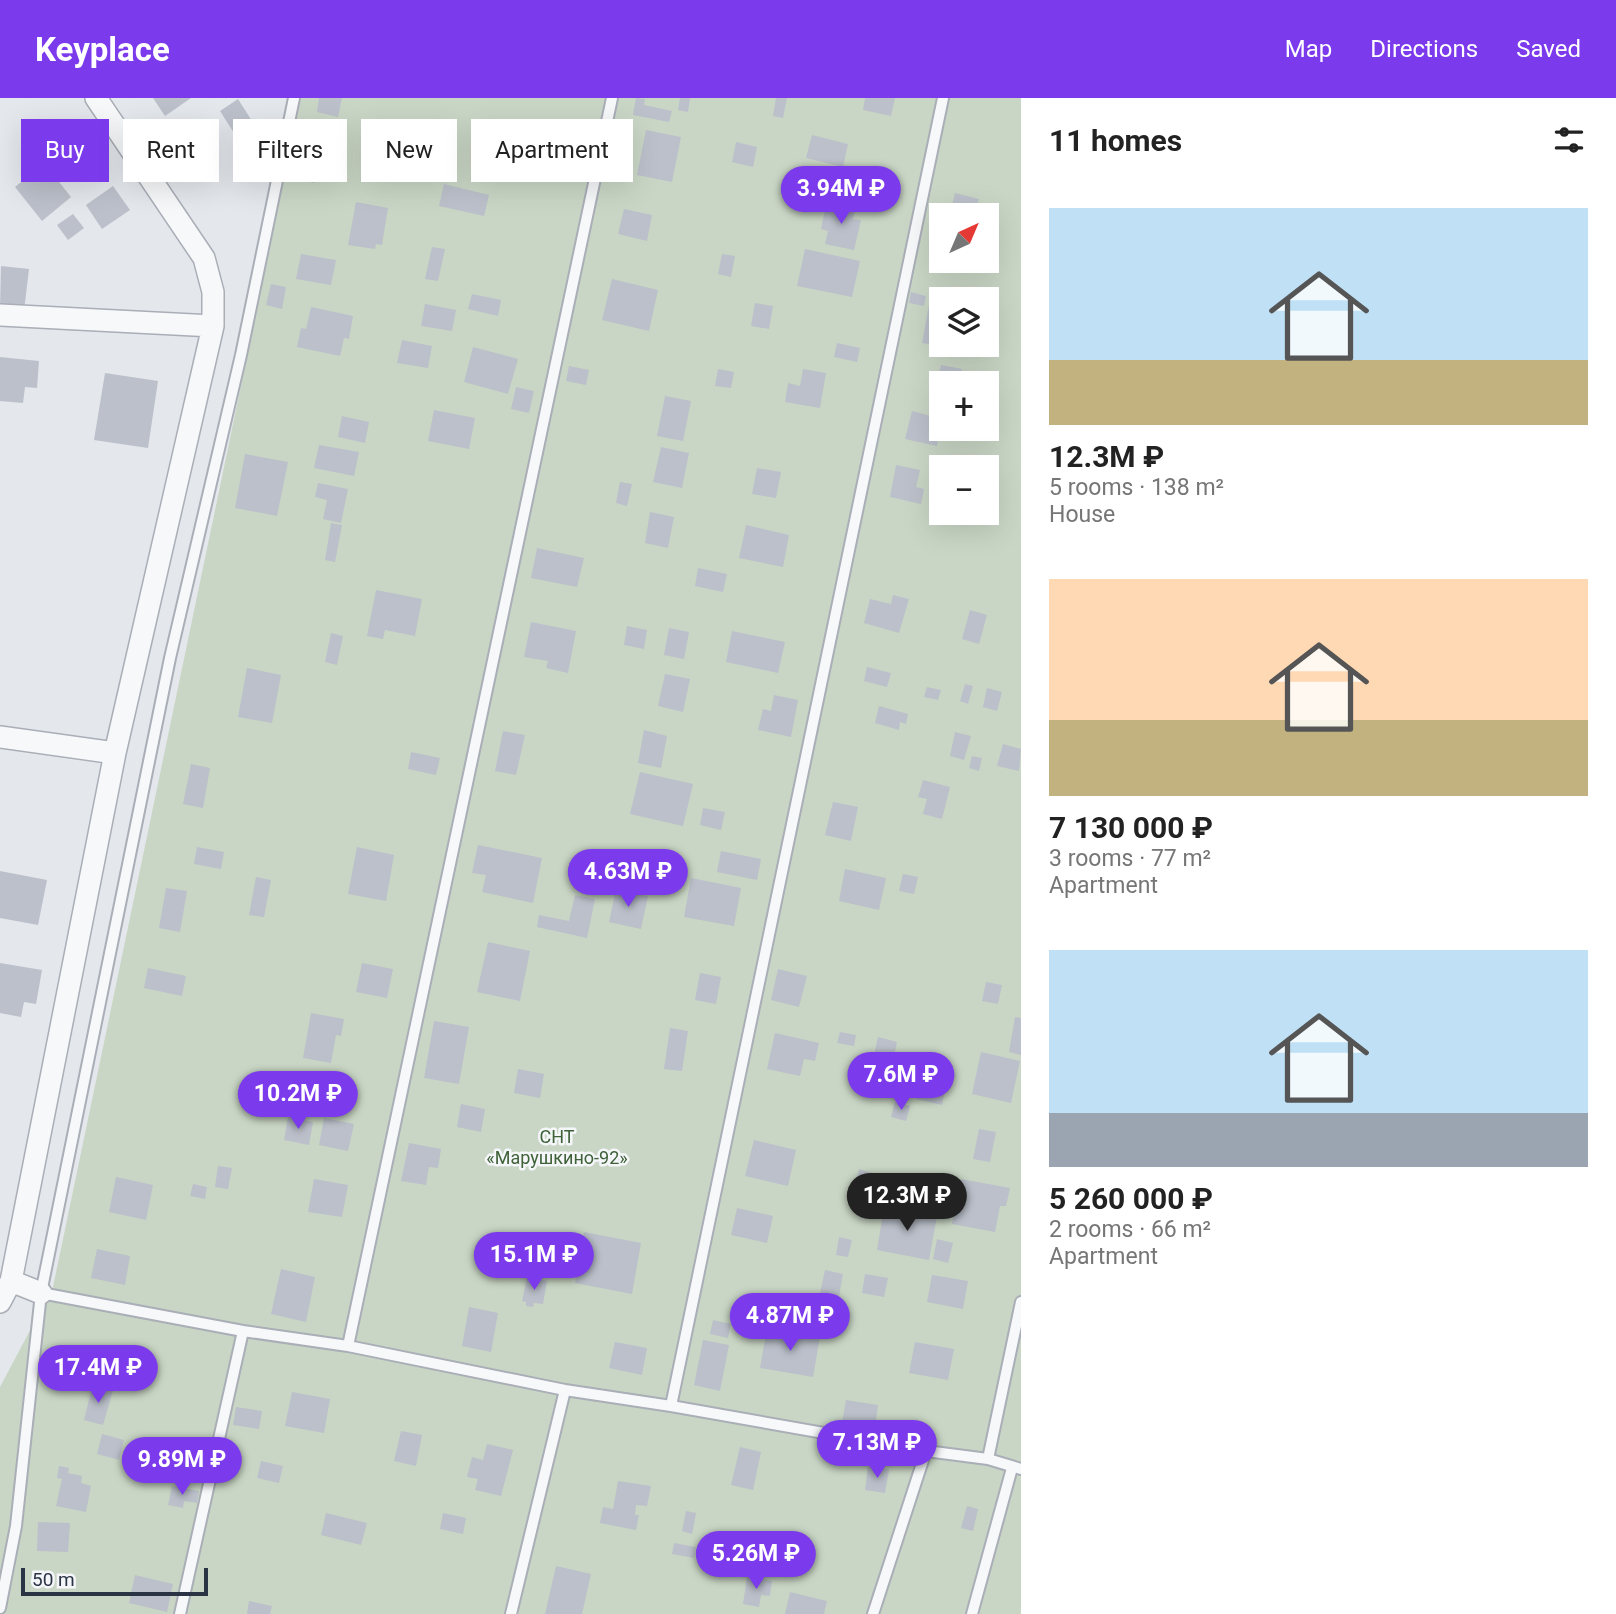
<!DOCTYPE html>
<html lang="en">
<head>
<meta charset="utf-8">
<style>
  :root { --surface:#fff; --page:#f6f6f6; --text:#222; --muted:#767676; --accent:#7c3aed }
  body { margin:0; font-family:Roboto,sans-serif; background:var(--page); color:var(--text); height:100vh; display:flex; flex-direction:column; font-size:26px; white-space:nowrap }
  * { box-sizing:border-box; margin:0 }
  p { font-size:23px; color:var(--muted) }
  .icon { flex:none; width:38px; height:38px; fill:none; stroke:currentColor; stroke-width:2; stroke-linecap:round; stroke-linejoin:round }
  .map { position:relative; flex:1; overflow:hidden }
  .details { display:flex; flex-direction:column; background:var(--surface); width:595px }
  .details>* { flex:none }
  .guide { position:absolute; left:21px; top:21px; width:665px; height:63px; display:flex; gap:14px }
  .needle { width:46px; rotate:44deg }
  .fabs { position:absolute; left:929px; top:105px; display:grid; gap:14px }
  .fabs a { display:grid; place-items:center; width:70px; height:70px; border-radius:0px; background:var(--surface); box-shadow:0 7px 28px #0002; font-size:35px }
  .scale { position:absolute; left:21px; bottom:18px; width:187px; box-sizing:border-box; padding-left:7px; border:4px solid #2b3445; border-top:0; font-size:19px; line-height:24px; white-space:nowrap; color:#2b3445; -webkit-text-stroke:5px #f4f6f9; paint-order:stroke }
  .price { position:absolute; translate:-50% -60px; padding:0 16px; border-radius:24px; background:var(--accent); color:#fff; font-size:23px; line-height:46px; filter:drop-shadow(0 2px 4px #0008) }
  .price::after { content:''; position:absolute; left:50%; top:42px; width:21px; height:16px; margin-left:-10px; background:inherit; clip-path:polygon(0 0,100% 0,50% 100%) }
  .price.on { background:#222; color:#fff }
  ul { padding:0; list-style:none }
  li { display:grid; align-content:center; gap:14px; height:371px; padding:0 28px }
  li span { display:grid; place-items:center; height:217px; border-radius:0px; color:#555 }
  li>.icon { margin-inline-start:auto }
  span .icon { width:126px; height:126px; fill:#fffc; stroke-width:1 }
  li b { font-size:30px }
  h2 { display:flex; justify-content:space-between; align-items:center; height:84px; padding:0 28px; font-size:30px }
  .tag { padding:0 24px; border-radius:0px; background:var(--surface); box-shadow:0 7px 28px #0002; font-size:24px; line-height:63px }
  .tag.on { background:var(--accent); color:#fff }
  header { display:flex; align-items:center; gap:42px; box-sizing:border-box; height:98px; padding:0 35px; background:var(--accent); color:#fff }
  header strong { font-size:33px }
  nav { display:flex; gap:38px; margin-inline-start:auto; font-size:24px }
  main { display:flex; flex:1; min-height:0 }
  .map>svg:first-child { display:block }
  .green { fill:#c9d6c5; fill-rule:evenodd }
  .building { fill:#bbc0ca }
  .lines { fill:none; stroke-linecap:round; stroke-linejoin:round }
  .lane-casing { stroke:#a9aeb7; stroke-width:14 }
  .street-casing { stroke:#a9aeb7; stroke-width:24 }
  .lane { stroke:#f7f8fa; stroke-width:10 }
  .street { stroke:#f7f8fa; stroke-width:21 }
  .labels { text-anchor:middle; stroke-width:5; stroke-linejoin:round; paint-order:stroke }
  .park-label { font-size:18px; fill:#3f6138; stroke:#f4f6f9 }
</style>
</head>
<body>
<header>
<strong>Keyplace</strong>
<nav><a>Map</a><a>Directions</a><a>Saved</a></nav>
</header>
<main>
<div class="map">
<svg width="1021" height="1516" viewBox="0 0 1021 1516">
  <rect width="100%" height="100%" fill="#e4e7ec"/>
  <path class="green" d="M301,0H1021V1516H0V1289L53,1189ZM942,117H987V163H942ZM942,201H987V247H942ZM942,285H987V331H942ZM942,369H987V415H942Z"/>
  <path class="building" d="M153,0H191L165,18Z
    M319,0H342L338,19L317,14Z
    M636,0L645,1L644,7L672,13L669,24L633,17Z
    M680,0H690L688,14L678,12Z
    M776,0H787L783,20L773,18Z
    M865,0H895L891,18L863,12Z
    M238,1L252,23L234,35L220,13Z
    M646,32L681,39L672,84L637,77Z
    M812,37L848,46L843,69L806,60Z
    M736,44L757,49L753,69L732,64Z
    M296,57L319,62L314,85L291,80Z
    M549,57L574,63L569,83L544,77Z
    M44,65L71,99L42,123L15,89Z
    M444,86L489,97L484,118L439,108Z
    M113,88L130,112L102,131L86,107Z
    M955,95L979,101L974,117H950Z
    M356,104L388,110L382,147L376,146L375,151L348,147Z
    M834,104L856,108L853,121L861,122L854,152L825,146L828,133L821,131L825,112L832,114Z
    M624,111L652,117L647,143L618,136Z
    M73,116L84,130L68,142L57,127Z
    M432,149L445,151L438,183L425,181Z
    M805,151L860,163L852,199L797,188Z
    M301,156L336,162L331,187L296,181Z
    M722,156L735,158L731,179L718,176Z
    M1,168L29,171L24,213L0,211Z
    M612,181L658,192L649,233L602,222Z
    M271,186L286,189L282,211L266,207Z
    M911,194L926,198L924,208L909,205Z
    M472,196L501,202L498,218L468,211Z
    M755,205L773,208L769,231L751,228Z
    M425,206L456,212L452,233L421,228Z
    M929,207L942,209V248L922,245Z
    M311,209L353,218L349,241L344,240L340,258L297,249L301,230L306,231Z
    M402,242L432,248L428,270L397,265Z
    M837,245L860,250L857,264L834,259Z
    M473,249L518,261L508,296L464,284Z
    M0,259L39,263L37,290L25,289L23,305L0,303Z
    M941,267L962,271L959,285L937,283Z
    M569,268L589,272L586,287L566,283Z
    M718,271L734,274L731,290L715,288Z
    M803,271L826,275L820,310L785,304L788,285L800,288Z
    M105,275L158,283L148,350L94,342Z
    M516,289L534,293L529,315L511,311Z
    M665,298L691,303L683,343L657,338Z
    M434,312L475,320L469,351L428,343Z
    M912,313L942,321L937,348L905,341Z
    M342,318L369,324L365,345L338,339Z
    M319,347L359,354L354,378L314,370Z
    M661,349L689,355L682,390L653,384Z
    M245,356L288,364L277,418L235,410Z
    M896,367L920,372L916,389L924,391L921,406L890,399Z
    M757,370L781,374L776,400L752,396Z
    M620,384L632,386L627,408L616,405Z
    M318,385L348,391L341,425L323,421L327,402L315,399Z
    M650,414L674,419L668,450L645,445Z
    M331,425L342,427L335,464L325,462Z
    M746,427L789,437L783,469L739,460Z
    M537,450L584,460L577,489L531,480Z
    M698,470L727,476L723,494L695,488Z
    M376,492L422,501L415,538L385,532L383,541L367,538Z
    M893,497L909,501L899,535L864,525L870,501L891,506Z
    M970,512L987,517L979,546L962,541Z
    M531,524L576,533L568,575L546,570L548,563L524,559Z
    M627,528L647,532L644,551L624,547Z
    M669,530L689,534L684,561L664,557Z
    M732,533L785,544L778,575L726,564Z
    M331,535L343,538L337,567L325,564Z
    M867,569L891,575L887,589L864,583Z
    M247,570L281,577L272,625L238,619Z
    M665,576L690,581L683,614L658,608Z
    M965,586L973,588L968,606L960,603Z
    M927,589L941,592L938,602L924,599Z
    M987,590L1002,594L997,613L983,609Z
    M774,597L798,602L791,639L758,632L763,611L771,613Z
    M879,608L908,616L906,626L900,624L899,632L875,625Z
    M644,632L667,638L661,670L638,665Z
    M503,633L525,637L516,677L495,673Z
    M955,634L971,638L964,662L950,658Z
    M1003,646L1021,651L1019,673L997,668Z
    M411,654L440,660L436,677L408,671Z
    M972,658L982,660L979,673L969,670Z
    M191,666L210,670L203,710L183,706Z
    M640,674L693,686L683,728L630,716Z
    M923,682L950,689L942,721L923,716L927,701L918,699Z
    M833,704L858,709L851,743L825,737Z
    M703,710L725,714L721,732L700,727Z
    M478,747L542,760L533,805L482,794L486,777L472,775Z
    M197,749L224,754L221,771L194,766Z
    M357,749L394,757L386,803L348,796Z
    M721,753L761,761L757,782L717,774Z
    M845,771L886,780L879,812L839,803Z
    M0,773L47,782L38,827L0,820Z
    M903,776L918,779L914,796L899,793Z
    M256,779L271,782L264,819L249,817Z
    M691,780L741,790L734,828L684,819Z
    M166,790L187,793L180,834L159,830Z
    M616,791L648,798L641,831L609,824Z
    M575,797L595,801L587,840L537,829L539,817L569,823Z
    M488,844L530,853L520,903L477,894Z
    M0,865L42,872L36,906L24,904L21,919L0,915Z
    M362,865L393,871L387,900L356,894Z
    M148,870L186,878L182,898L144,890Z
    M778,871L807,878L799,909L771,902Z
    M700,875L721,879L716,906L695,902Z
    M986,884L1002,887L998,906L982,903Z
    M311,915L344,921L341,938L336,937L331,965L303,960Z
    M1015,919L1021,920V957L1009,954Z
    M434,923L469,929L459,986L424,980Z
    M670,930L688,933L682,973L664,971Z
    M840,934L856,937L854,948L837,945Z
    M775,935L819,945L815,963L804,961L800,978L767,971Z
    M878,939L897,944L890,976L871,972Z
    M981,954L1020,963L1011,1005L972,996Z
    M518,971L544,976L540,1000L514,995Z
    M920,982L946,987L942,1007L916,1001Z
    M895,1004L910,1008L906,1023L891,1019Z
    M461,1006L485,1011L481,1034L457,1029Z
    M288,1019L313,1024L309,1047L284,1042Z
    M324,1020L354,1026L348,1053L319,1047Z
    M979,1031L996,1034L990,1064L973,1061Z
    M754,1042L796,1052L788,1088L745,1078Z
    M409,1045L441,1051L438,1070L429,1069L426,1087L401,1083Z
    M218,1068L232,1070L228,1091L215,1089Z
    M859,1071L872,1075L867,1099L853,1097Z
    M116,1079L153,1087L146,1122L109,1114Z
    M314,1081L348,1087L342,1119L308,1114Z
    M961,1081L1010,1090L1006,1108H1000L995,1134L952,1126Z
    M193,1086L207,1089L205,1101L190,1098Z
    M884,1109L937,1118L929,1162L877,1152Z
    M737,1110L773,1118L767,1145L731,1137Z
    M584,1134L641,1145L632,1196L575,1185Z
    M839,1139L852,1142L848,1159L836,1157Z
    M937,1141L953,1145L948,1165L933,1161Z
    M537,1145L557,1149L553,1176L532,1172Z
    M97,1151L130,1158L125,1187L91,1180Z
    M281,1171L315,1179L306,1224L271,1216Z
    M825,1172L843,1176L838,1204L819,1200Z
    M865,1176L888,1180L884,1199L862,1195Z
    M932,1177L968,1183L963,1211L927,1204Z
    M527,1179L547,1183L543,1206L534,1205L533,1209L526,1208V1204L522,1203Z
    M469,1209L498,1215L491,1254L462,1248Z
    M713,1222L731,1226L728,1240L710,1236Z
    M767,1230L820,1239L813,1279L760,1270Z
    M703,1242L729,1247L720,1293L694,1287Z
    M615,1244L647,1250L642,1277L609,1270Z
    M915,1244L954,1251L948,1282L909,1275Z
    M93,1286L113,1292L103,1327L84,1322Z
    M292,1294L330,1301L324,1335L285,1328Z
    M846,1302L878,1307L875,1330L842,1325Z
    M236,1309L262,1313L259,1331L233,1327Z
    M401,1333L422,1337L416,1368L394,1363Z
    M102,1336L124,1342L119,1362L97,1356Z
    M487,1346L513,1352L501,1398L475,1392L478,1381L467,1379L472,1359L483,1362Z
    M740,1349L761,1354L753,1392L731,1387Z
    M261,1363L283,1368L279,1385L257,1380Z
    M59,1368L69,1370L68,1375L82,1378L81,1385L91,1388L86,1414L56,1408L62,1381L57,1380Z
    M868,1368L889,1372L885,1395L865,1392Z
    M618,1383L651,1388L647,1408L636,1407L635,1417H639L636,1432L600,1425L603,1409L613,1411Z
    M172,1388L199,1393L197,1405L184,1403L183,1410L168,1407Z
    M967,1408L978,1411L973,1433L961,1430Z
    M686,1413L696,1415L692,1436L682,1433Z
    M326,1415L367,1425L361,1447L321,1437Z
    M443,1415L466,1420L463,1436L440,1431Z
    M38,1424L70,1425L68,1454L37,1453Z
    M674,1445L696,1449L694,1460L672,1456Z
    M556,1468L591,1476L582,1516H545Z
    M135,1477L173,1486L167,1514L129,1505Z
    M747,1479L772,1483L770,1498L761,1497L759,1509L743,1506Z
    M790,1494L827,1503L824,1516H785Z
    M249,1503L272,1508L270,1516H247Z"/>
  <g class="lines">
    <defs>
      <path id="lane" d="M41,1195L243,1233L348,1248L565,1292L671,1308L926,1353L988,1361L1021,1371
        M348,1248L612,0
        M671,1308L943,0
        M988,1361L1021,1204
        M0,1510L16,1428L41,1195L170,560L241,257L294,0
        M180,1516L243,1233
        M511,1516L565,1292
        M873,1516L926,1353
        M972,1516L1012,1370"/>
      <path id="street" d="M96,0L204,160L213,194V228L115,655
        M0,217L213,228
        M0,639L115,655L11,1183L41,1195
        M0,1204L11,1183"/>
    </defs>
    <use href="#lane" class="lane-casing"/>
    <use href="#street" class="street-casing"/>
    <use href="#lane" class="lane"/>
    <use href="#street" class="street"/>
  </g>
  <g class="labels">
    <g class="park-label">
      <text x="557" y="1045">СНТ<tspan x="557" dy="21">«Марушкино-92»</tspan></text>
    </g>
  </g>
</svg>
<div class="fabs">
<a><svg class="needle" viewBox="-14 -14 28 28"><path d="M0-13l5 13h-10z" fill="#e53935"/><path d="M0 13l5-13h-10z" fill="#767676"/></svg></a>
<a><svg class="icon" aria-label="layers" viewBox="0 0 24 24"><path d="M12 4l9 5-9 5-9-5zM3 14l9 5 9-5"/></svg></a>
<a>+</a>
<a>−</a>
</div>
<div class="scale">50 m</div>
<b class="price" style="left:841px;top:128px">3.94M ₽</b>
<b class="price" style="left:628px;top:811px">4.63M ₽</b>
<b class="price" style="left:901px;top:1014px">7.6M ₽</b>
<b class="price" style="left:298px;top:1033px">10.2M ₽</b>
<b class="price on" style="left:907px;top:1135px">12.3M ₽</b>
<b class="price" style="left:534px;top:1194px">15.1M ₽</b>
<b class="price" style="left:790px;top:1255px">4.87M ₽</b>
<b class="price" style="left:98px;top:1307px">17.4M ₽</b>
<b class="price" style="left:877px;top:1382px">7.13M ₽</b>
<b class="price" style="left:182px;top:1399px">9.89M ₽</b>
<b class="price" style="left:756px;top:1493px">5.26M ₽</b>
<div class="guide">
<a class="tag on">Buy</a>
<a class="tag">Rent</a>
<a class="tag">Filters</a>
<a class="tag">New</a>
<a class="tag">Apartment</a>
</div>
</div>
<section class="details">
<h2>11 homes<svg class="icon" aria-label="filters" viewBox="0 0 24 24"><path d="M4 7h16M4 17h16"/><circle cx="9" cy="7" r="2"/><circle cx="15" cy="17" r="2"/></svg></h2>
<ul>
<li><span style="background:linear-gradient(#bfe0f5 70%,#c2b280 0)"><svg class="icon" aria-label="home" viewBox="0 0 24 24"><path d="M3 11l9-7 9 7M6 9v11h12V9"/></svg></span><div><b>12.3M ₽</b><p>5 rooms · 138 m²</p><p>House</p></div></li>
<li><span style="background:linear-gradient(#ffd9b3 65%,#c2b280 0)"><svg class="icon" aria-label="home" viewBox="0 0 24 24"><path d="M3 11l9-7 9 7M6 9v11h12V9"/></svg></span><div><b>7 130 000 ₽</b><p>3 rooms · 77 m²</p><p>Apartment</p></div></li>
<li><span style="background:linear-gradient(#bfe0f5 75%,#9aa5b1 0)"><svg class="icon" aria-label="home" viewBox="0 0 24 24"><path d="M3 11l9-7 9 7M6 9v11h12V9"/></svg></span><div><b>5 260 000 ₽</b><p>2 rooms · 66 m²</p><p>Apartment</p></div></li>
</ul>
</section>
</main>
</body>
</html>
